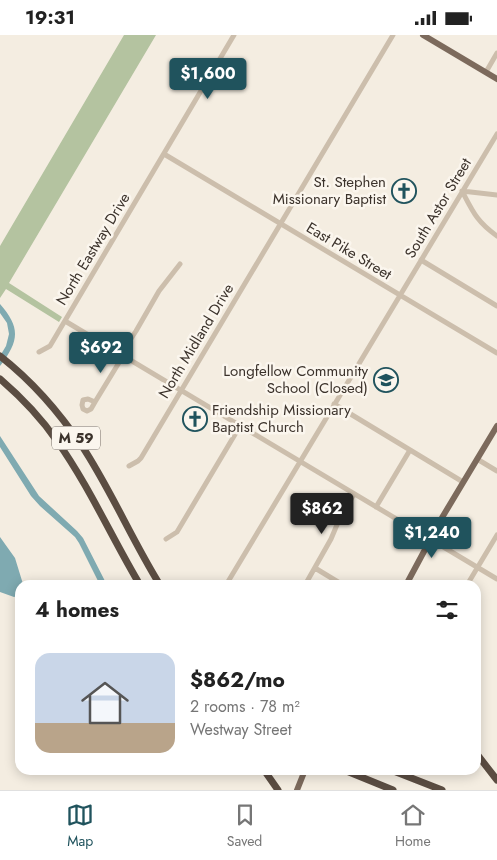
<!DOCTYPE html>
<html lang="en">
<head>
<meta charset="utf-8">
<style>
  :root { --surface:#fff; --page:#f6f6f6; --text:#222; --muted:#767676; --line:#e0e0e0; --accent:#20535d }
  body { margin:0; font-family:Jost,sans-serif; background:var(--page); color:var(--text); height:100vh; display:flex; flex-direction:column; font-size:19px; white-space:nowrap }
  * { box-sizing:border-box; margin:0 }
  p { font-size:16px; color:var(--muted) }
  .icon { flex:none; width:28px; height:28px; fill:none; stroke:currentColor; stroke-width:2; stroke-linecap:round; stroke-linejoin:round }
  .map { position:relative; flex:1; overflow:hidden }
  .sheet { position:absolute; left:15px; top:545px; width:466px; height:195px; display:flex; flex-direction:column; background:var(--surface); border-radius:15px; box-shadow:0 2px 12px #0003 }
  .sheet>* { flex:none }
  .price { position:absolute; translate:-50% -42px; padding:0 11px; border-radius:5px; background:var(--accent); color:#fff; font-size:16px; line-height:32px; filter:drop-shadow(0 1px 2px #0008) }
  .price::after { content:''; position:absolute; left:50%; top:30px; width:15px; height:11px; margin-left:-8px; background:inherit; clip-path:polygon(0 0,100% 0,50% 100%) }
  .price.selected { background:#222; color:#fff }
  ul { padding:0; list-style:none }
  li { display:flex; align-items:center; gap:15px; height:125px; padding:0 20px }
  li+li { border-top:1px solid var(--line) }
  li span { display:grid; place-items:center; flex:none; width:140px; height:100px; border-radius:15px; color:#555 }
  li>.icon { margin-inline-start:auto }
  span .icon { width:60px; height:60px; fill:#fffc; stroke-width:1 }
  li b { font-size:21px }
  h2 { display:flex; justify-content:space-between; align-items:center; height:60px; padding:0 20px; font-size:21px }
  .status { display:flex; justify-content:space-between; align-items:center; height:35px; padding:0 25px; background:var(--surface); direction:ltr }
  .status svg { height:14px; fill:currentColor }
  .tabs { display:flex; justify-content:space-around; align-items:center; height:70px; border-top:1px solid var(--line); background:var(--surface); font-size:14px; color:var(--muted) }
  .tabs a { display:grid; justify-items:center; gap:2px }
  .tabs .selected { color:var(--accent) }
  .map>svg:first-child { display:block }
  .green { fill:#b4c3a0 }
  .water { fill:#7faab1 }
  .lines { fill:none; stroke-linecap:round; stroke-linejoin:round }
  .minor { stroke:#ccbeac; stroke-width:5 }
  .major { stroke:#7c6a5c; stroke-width:6 }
  .highway { stroke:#5b4d42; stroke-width:7 }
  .labels { text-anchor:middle; stroke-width:5; stroke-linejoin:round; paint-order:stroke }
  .shield { fill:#fbf6ee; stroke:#756d66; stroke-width:1 }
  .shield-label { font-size:14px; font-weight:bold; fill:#3b322b }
  .poi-label { font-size:15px; fill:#3b322b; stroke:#fbf6ee; text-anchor:end }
  .street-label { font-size:15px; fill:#3b322b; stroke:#fbf6ee }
</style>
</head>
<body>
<div class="status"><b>19:31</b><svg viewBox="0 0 49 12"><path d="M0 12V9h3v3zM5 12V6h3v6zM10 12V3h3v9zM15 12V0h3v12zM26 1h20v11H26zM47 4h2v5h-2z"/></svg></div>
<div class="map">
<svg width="497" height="755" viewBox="0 0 497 755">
  <rect width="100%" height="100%" fill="#f4ede1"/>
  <path class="green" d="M124,0H156L9,248L62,282L59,287L6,254L0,263V211Z"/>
  <path class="water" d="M0,269C21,293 19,306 0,331V321L6,311L9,299L7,288L0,278Z
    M0,401L39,461L77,496L83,503L107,550H100L79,508L75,502L40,471L31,461L0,412Z
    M0,502L15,523L23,549L20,550V559L17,561L14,562L0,557Z"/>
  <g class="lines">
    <path class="minor" d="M486,37L497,18
      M164,119L497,318
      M462,156C473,177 477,187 497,201
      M462,156L497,160
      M421,225L497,271
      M65,286L497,544
      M39,317L50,311L234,0
      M121,319L136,296L159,256L180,229
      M88,364L95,367L91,374L87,376L83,374L82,370L83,365Z
      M95,367L123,321
      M334,369L463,447
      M477,424L497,436
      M129,431L138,426L141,423L393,0
      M376,472L410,415
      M166,504L177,497L240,391
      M315,533L343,550
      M226,550L497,99
      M305,550L331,504L339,485L354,459
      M467,550L497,500"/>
    <path class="major" d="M423,0L497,44
      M406,550L443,481L497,391
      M297,755L305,735"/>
    <path class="highway" d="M0,321C32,346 59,377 82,411C111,455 132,505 160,550
      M0,344C21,362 41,383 57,406C89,451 112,503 140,550
      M476,718L497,745
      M264,735L278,755
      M344,735L393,755
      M391,735L442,755"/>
  </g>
  <defs>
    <symbol id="church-ring" viewBox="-11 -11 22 22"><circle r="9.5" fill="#fbf6ee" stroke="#20535d" stroke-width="1.5"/><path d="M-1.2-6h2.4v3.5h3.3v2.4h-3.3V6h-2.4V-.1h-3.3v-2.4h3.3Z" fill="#20535d"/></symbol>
    <symbol id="school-ring" viewBox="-11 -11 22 22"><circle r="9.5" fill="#fbf6ee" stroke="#20535d" stroke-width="1.5"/><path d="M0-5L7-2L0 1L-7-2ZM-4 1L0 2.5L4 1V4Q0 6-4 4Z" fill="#20535d"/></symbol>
  </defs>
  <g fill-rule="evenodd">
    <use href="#church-ring" x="390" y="142" width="28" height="28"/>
    <use href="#school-ring" x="372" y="331" width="28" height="28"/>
    <use href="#church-ring" x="181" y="370" width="28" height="28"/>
  </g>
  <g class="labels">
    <rect class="shield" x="52" y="391.5" width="48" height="23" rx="4"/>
    <g class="shield-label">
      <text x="76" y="408">M 59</text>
    </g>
    <g class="poi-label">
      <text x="386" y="152">St. Stephen<tspan x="386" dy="17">Missionary Baptist</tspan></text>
      <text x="368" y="341">Longfellow Community<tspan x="368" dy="17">School (Closed)</tspan></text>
      <text x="212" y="380" text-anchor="start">Friendship Missionary<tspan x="212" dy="17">Baptist Church</tspan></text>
    </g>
    <g class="street-label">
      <text transform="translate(438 173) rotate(-59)" y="5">South Astor Street</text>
      <text transform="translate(93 214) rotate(-59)" y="5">North Eastway Drive</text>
      <text transform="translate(349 216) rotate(31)" y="5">East Pike Street</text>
      <text transform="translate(196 306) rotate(-59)" y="5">North Midland Drive</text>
    </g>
  </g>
</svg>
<b class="price" style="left:208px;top:65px">$1,600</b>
<b class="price" style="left:101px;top:339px">$692</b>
<b class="price selected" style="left:322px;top:500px">$862</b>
<b class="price" style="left:432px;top:524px">$1,240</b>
<section class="sheet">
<h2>4 homes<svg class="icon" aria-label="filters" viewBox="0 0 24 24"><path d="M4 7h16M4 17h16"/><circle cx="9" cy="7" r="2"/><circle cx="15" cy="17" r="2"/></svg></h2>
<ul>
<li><span style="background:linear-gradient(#c9d6e8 70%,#b9a48a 0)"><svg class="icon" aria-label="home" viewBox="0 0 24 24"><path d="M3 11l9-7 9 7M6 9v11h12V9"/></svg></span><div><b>$862/mo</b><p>2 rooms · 78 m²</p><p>Westway Street</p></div></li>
</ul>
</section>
</div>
<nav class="tabs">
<a class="selected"><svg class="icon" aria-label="map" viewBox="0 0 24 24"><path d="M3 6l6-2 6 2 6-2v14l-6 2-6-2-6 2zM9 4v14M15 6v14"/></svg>Map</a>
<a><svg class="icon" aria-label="saved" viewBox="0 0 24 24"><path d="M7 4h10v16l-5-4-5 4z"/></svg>Saved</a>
<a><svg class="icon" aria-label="home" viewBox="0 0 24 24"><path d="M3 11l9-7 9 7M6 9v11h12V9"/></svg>Home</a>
</nav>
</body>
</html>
